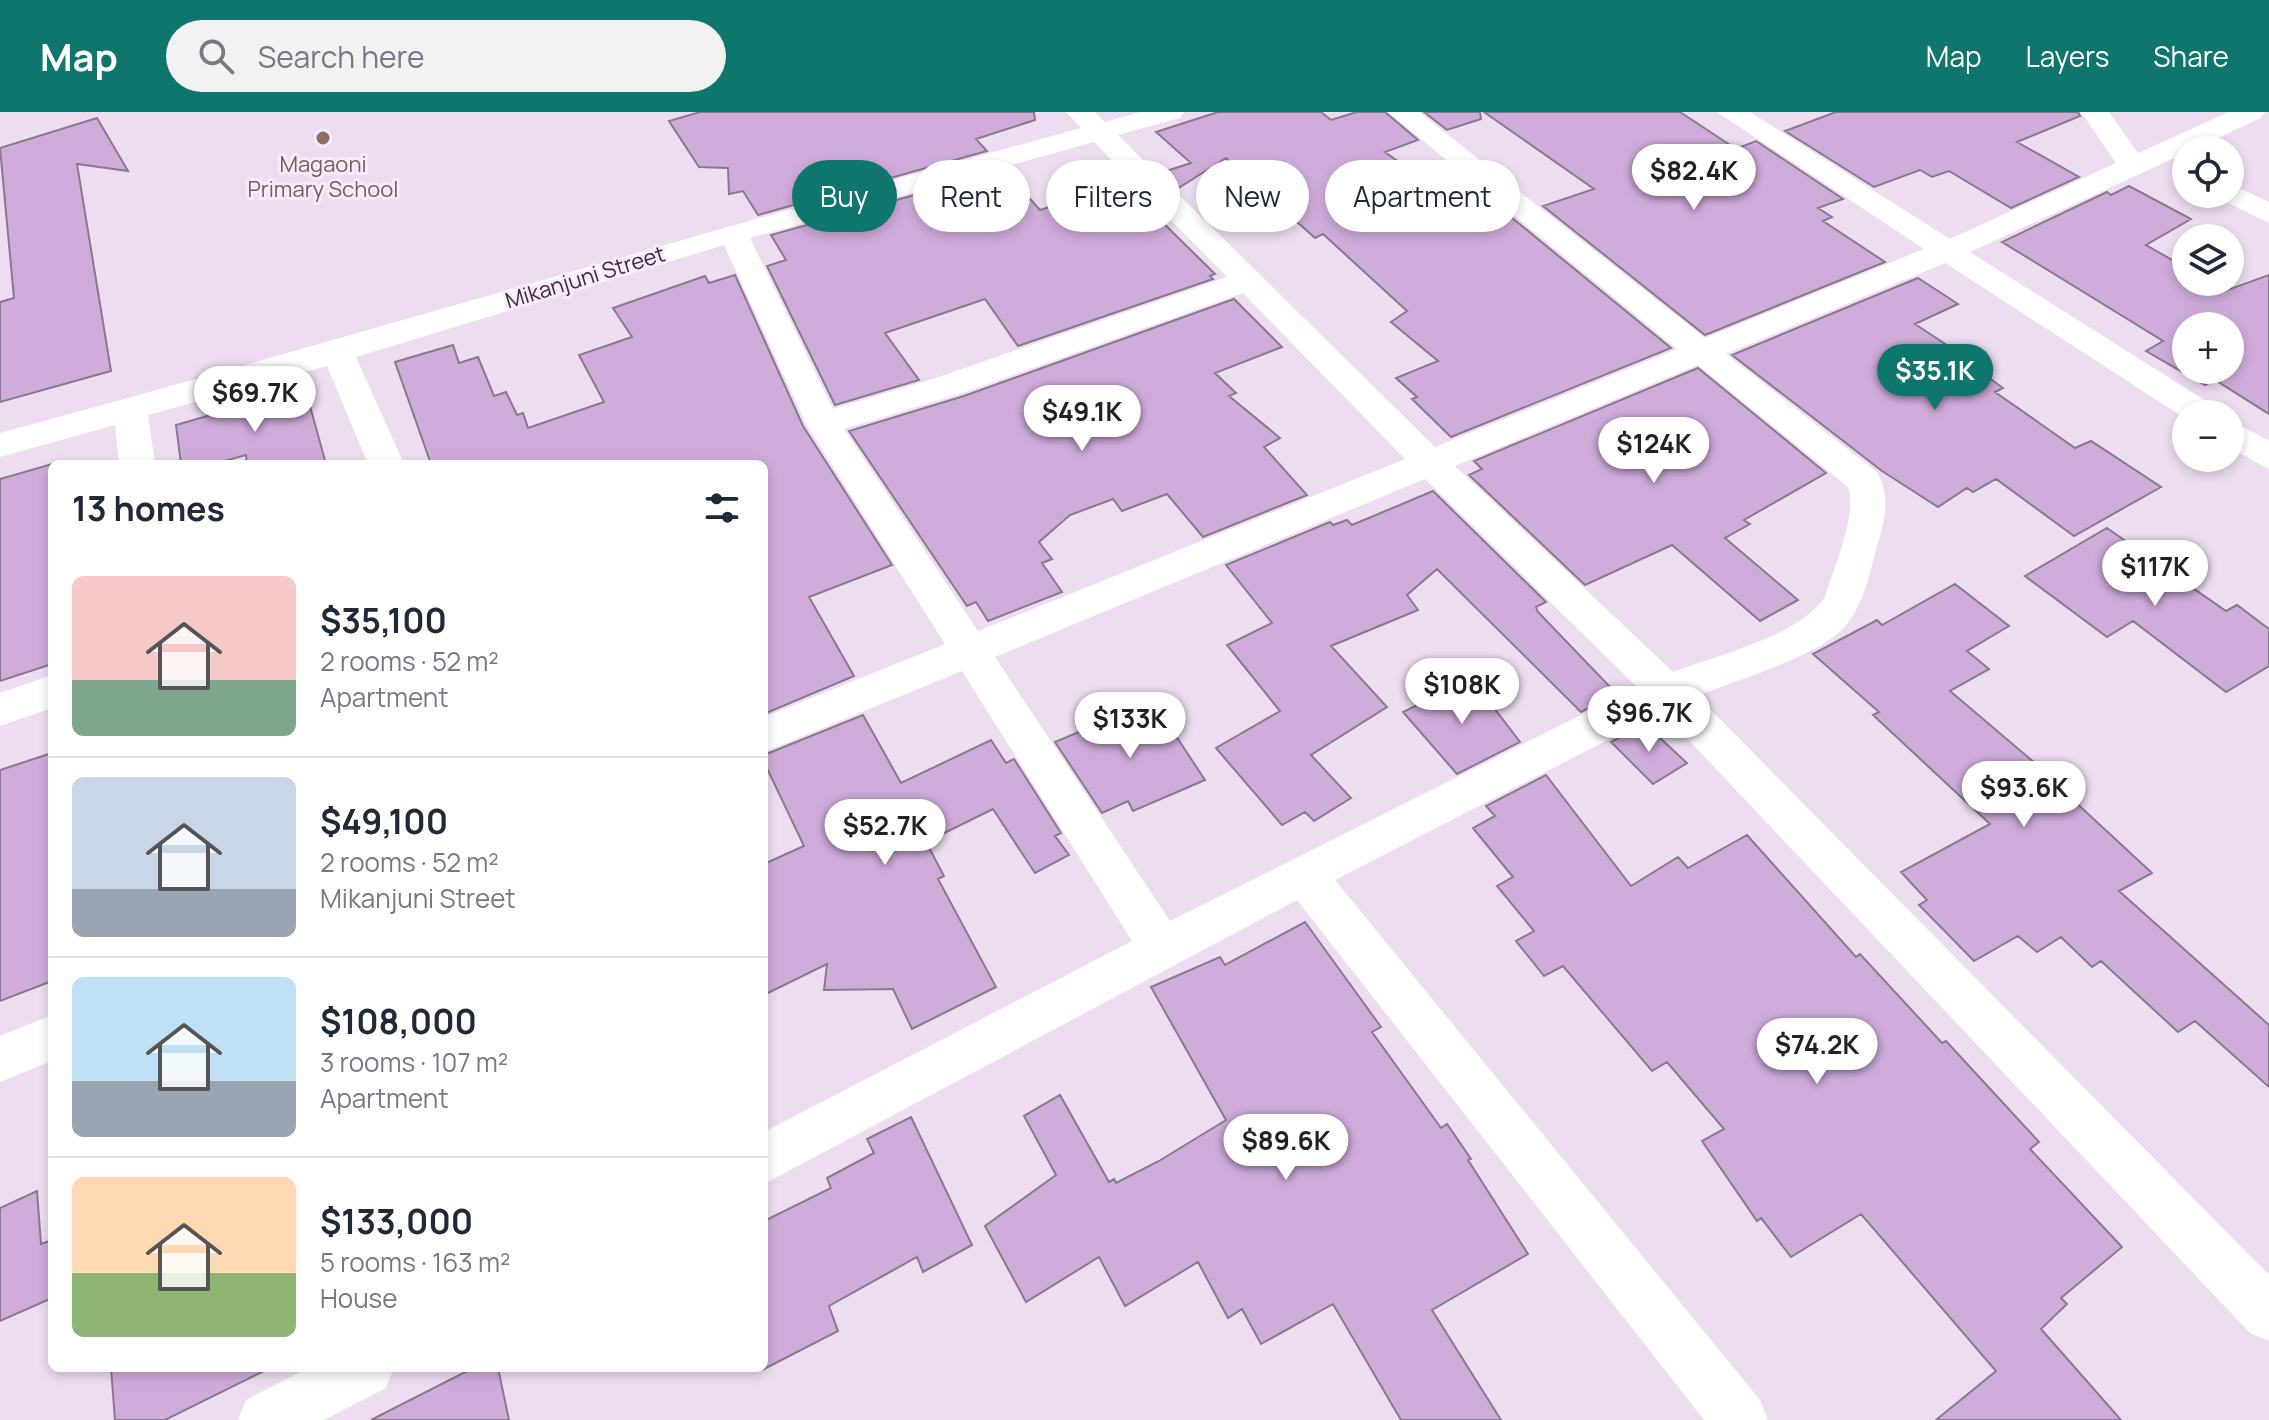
<!DOCTYPE html>
<html lang="en">
<head>
<meta charset="utf-8">
<style>
  :root { --surface:#fff; --page:#f2f2f3; --text:#1f2937; --muted:#747a83; --line:#e0e1e3; --accent:#0f766e }
  body { margin:0; font-family:Manrope,sans-serif; background:var(--page); color:var(--text); height:100vh; display:flex; flex-direction:column; font-size:30px; white-space:nowrap }
  * { box-sizing:border-box; margin:0 }
  p { font-size:26px; color:var(--muted) }
  .icon { flex:none; width:44px; height:44px; fill:none; stroke:currentColor; stroke-width:2; stroke-linecap:round; stroke-linejoin:round }
  .map { position:relative; flex:1; overflow:hidden }
  .side { position:absolute; left:48px; top:348px; width:720px; height:912px; display:flex; flex-direction:column; background:var(--surface); border-radius:12px; box-shadow:0 4px 12px #0003 }
  .side>* { flex:none }
  .banner { position:absolute; left:792px; top:48px; width:760px; height:72px; display:flex; gap:16px }
  .tools { position:absolute; left:2172px; top:24px; display:grid; gap:16px }
  .tools a { display:grid; place-items:center; width:72px; height:72px; border-radius:50%; background:var(--surface); box-shadow:0 4px 12px #0003; font-size:40px }
  .price { position:absolute; translate:-50% -68px; padding:0 18px; border-radius:28px; background:#fff; color:#222; font-size:26px; line-height:52px; filter:drop-shadow(0 2px 4px #0008) }
  .price::after { content:''; position:absolute; left:50%; top:48px; width:24px; height:18px; margin-left:-12px; background:inherit; clip-path:polygon(0 0,100% 0,50% 100%) }
  .price.current { background:var(--accent); color:#fff }
  ul { padding:0; list-style:none }
  li { display:flex; align-items:center; gap:24px; height:200px; padding:0 24px }
  li+li { border-top:2px solid var(--line) }
  li span { display:grid; place-items:center; flex:none; width:224px; height:160px; border-radius:12px; color:#555 }
  li>.icon { margin-inline-start:auto }
  span .icon { width:96px; height:96px; fill:#fffc; stroke-width:1 }
  li b { font-size:34px }
  h2 { display:flex; justify-content:space-between; align-items:center; height:96px; padding:0 24px; font-size:34px }
  .pill { padding:0 28px; border-radius:36px; background:var(--surface); box-shadow:0 4px 12px #0003; font-size:28px; line-height:72px }
  .pill.current { background:var(--accent); color:#fff }
  header { display:flex; align-items:center; gap:48px; box-sizing:border-box; height:112px; padding:0 40px; background:var(--accent); color:#fff }
  header strong { font-size:38px }
  nav { display:flex; gap:44px; margin-inline-start:auto; font-size:28px }
  .search { width:560px; height:72px; background:var(--page); display:flex; align-items:center; gap:20px; box-sizing:border-box; padding:0 28px; border-radius:44px; color:var(--muted); font-size:30px }
  .map>svg:first-child { display:block }
  .building { fill:#cfabda; stroke:#887a8c; stroke-width:2; fill-rule:evenodd }
  .lines { fill:none; stroke-linecap:round; stroke-linejoin:round }
  .minor { fill:#fff; fill-rule:evenodd }
  .education-dot { fill:#8d6e63; stroke:#fbeafe; stroke-width:3 }
  .labels { text-anchor:middle; stroke-width:6; stroke-linejoin:round; paint-order:stroke }
  .far-education-label { font-size:22px; fill:#785e54; stroke:#fbeafe }
  .far-street-label { font-size:22px; fill:#373139; stroke:#fbeafe }
</style>
</head>
<body>
<header>
<strong>Map</strong>
<div class="search"><svg class="icon" aria-label="search" viewBox="0 0 24 24"><circle cx="10" cy="10" r="6"/><path d="M15 15l6 6"/></svg>Search here</div>
<nav><a>Map</a><a>Layers</a><a>Share</a></nav>
</header>
<div class="map">
<svg width="2269" height="1308" viewBox="0 0 2269 1308">
  <rect width="100%" height="100%" fill="#eeddf1"/>
  <path class="building" d="M700,0H1034L1035,8L976,27L987,39L758,103L743,79L729,82L728,56L699,55L669,9Z
    M1218,0H1321L1331,8L1357,0H1385L1418,28L1385,40L1487,113L1511,105L1671,236L1451,325L1412,287L1417,285L1396,266L1438,249L1391,210L1407,199L1323,122L1315,126L1226,46L1177,77L1160,61L1191,51L1156,20Z
    M1424,0H1480L1481,7L1447,18Z
    M1484,0H1680L1736,37L1756,29L1843,87L1818,96L1832,105L1823,109L1885,150L1705,223L1543,94L1594,77Z
    M1836,0H2078L2080,4L2017,30L2079,65L2011,96L1949,59L1932,65L1920,58L1874,75L1785,19Z
    M97,6L128,59L77,52L111,259L0,290V190L14,186L0,36Z
    M1004,58L1040,98L1129,70L1152,93L1148,96L1215,162L1210,164L1213,167L1018,234L985,187L885,221L919,268L835,293L767,154L786,148L771,123Z
    M2129,74L2191,107L2146,133L2186,156V170H2210L2225,179L2269,163V302L2215,268L2205,273L2146,239L2163,229L2002,130L2107,80L2111,83ZM2186,214H2230V258H2186Z
    M735,163L803,314L892,453L809,485L854,564L764,602V352H431L395,250L453,233L459,251L478,245L494,284L506,280L517,303L523,301L528,316L604,290L579,243L632,225L613,196L705,164L709,171Z
    M1918,166L1958,192L1915,212L1989,261L1985,263L2003,276L1995,280L2075,336L2091,329L2161,375L2074,424L1996,367L1973,380L1967,376L1938,395L1882,359L1732,243Z
    M1234,187L1282,235L1215,261L1236,281L1229,284L1280,326L1264,335L1307,383L1203,425L1167,382L1122,399L1113,387L1070,403L1039,430L1052,447L1042,451L1062,480L988,509L976,490L967,494L849,319L964,284Z
    M1698,256L1826,361L1744,408L1750,412L1725,426L1798,488L1760,509L1672,433L1585,473L1469,363L1482,357L1474,349Z
    M305,276L326,352H247L246,343L213,352H181L176,313Z
    M52,352V552L0,569V367Z
    M1433,379L1546,490L1536,495L1538,500L1613,578L1610,579L1614,583L1581,600L1437,457L1407,483L1418,498L1331,534L1387,595L1311,643L1351,686L1314,709L1305,700L1282,713L1216,636L1280,599L1227,533L1272,511L1226,453L1330,410L1333,413L1347,408L1352,413Z
    M2107,416L2226,499L2237,493L2269,517V554L2226,580L2133,509L2107,525L2025,464Z
    M1955,472L2009,514L1967,539L1989,557L1950,579L2062,674L2059,675L2152,761L2119,779L2269,913V975L2195,909L2178,920L2101,849L2092,855L2061,825L2037,840L2018,824L1974,849L1919,793L1927,788L1901,760L1990,712L1873,603L1879,600L1813,542L1877,508L1882,513Z
    M1471,566L1520,630L1457,662L1403,600Z
    M1153,589L1205,668L1133,699L1128,689L1102,701L1055,630Z
    M863,603L901,671L991,628L1006,651L1014,647L1061,721L1055,724L1069,743L1035,761L993,697L926,730L944,764L938,767L996,875L912,917L893,877L824,878L827,852L764,883V752L804,734L764,650V643Z
    M1645,612L1687,651L1653,672L1611,630Z
    M52,641V869L0,889V658Z
    M1546,663L1631,774L1678,745L1688,756L1747,723L1856,845L1860,842L1942,931L1946,929L2039,1030L2030,1037L2122,1135L2061,1186L2067,1192L2041,1217L2121,1308H1936L1996,1259L1861,1102L1791,1145L1761,1106L1757,1109L1702,1029L1724,1017L1667,950L1652,959L1563,854L1544,864L1516,829L1534,819L1497,774L1513,765L1473,716L1495,704L1486,694Z
    M1305,810L1381,915L1372,920L1441,1016L1447,1012L1471,1047L1468,1048L1528,1142L1432,1198L1501,1308H1401L1333,1192L1261,1232L1242,1197L1228,1206L1198,1150L1125,1194L1099,1145L1026,1190L985,1114L1056,1063L1024,1004L1060,983L1109,1070L1114,1067L1116,1071L1159,1049L1226,1008L1151,875L1220,845L1225,853Z
    M911,1005L972,1133L923,1160L917,1145L829,1194L838,1219L764,1257V1109L831,1076L827,1066L874,1041L867,1027Z
    M37,1079L41,1132L52,1128V1186L0,1209V1096Z
    M111,1256H270L165,1308H115Z
    M473,1256H498L509,1308H371Z"/>
  <g class="lines">
    <path class="minor" d="M1066,0H1095L1105,10L1140,0H1184L1180,6L1118,23L1435,335L1677,237L1388,0H1419L1705,226L1924,137L1717,0H1750L1950,127L2116,51L2081,0H2109L2138,41L2229,0H2265L2261,6L1970,140L2214,294L2219,302H2186V307L1945,151L1726,242L1877,360C1892,387 1884,410 1876,438C1869,464 1864,490 1847,512C1826,542 1734,569 1697,584L2269,1163V1229L2250,1221L1662,600L1335,768L1760,1288L1768,1308H1704L1297,788L764,1072V1020L1132,829L962,559L764,640V605L945,532L806,312L724,133L356,245L404,352H368L327,254L148,303L155,352H119L115,313L0,345V321C360,223 720,115 1081,16ZM1094,30L1227,165L939,265L833,297L750,126ZM1243,181L1405,347L978,519L844,317L963,281ZM1698,253L1848,375C1858,402 1833,457 1825,485C1799,524 1717,543 1673,560L1455,354ZM1425,367L1637,575L1170,809L995,545Z
      M2230,72L2269,90V111L2220,87L2216,82H2230Z
      M2230,308L2269,329V357L2230,336Z
      M52,563V596L0,614V581Z
      M52,903V949L0,970V924Z
      M308,1256H394L386,1276L324,1308H238L246,1288Z"/>
  </g>
  <circle class="education-dot" cx="323" cy="26" r="8"/>
  <g class="labels">
    <g class="far-education-label">
      <text x="323" y="60">Magaoni<tspan x="323" dy="25">Primary School</tspan></text>
    </g>
    <g class="far-street-label">
      <text transform="translate(585 165) rotate(-17)" y="8">Mikanjuni Street</text>
    </g>
  </g>
</svg>
<div class="tools">
<a><svg class="icon" aria-label="locate" viewBox="0 0 24 24"><circle cx="12" cy="12" r="6"/><path d="M12 2v4M12 18v4M2 12h4M18 12h4"/></svg></a>
<a><svg class="icon" aria-label="layers" viewBox="0 0 24 24"><path d="M12 4l9 5-9 5-9-5zM3 14l9 5 9-5"/></svg></a>
<a>+</a>
<a>−</a>
</div>
<b class="price" style="left:1694px;top:100px">$82.4K</b>
<b class="price current" style="left:1935px;top:300px">$35.1K</b>
<b class="price" style="left:255px;top:322px">$69.7K</b>
<b class="price" style="left:1082px;top:341px">$49.1K</b>
<b class="price" style="left:1654px;top:373px">$124K</b>
<b class="price" style="left:2155px;top:496px">$117K</b>
<b class="price" style="left:1462px;top:614px">$108K</b>
<b class="price" style="left:1649px;top:642px">$96.7K</b>
<b class="price" style="left:1130px;top:648px">$133K</b>
<b class="price" style="left:2024px;top:717px">$93.6K</b>
<b class="price" style="left:885px;top:755px">$52.7K</b>
<b class="price" style="left:1817px;top:974px">$74.2K</b>
<b class="price" style="left:1286px;top:1070px">$89.6K</b>
<div class="banner">
<a class="pill current">Buy</a>
<a class="pill">Rent</a>
<a class="pill">Filters</a>
<a class="pill">New</a>
<a class="pill">Apartment</a>
</div>
<section class="side">
<h2>13 homes<svg class="icon" aria-label="filters" viewBox="0 0 24 24"><path d="M4 7h16M4 17h16"/><circle cx="9" cy="7" r="2"/><circle cx="15" cy="17" r="2"/></svg></h2>
<ul>
<li><span style="background:linear-gradient(#f6c9c9 65%,#7fa58c 0)"><svg class="icon" aria-label="home" viewBox="0 0 24 24"><path d="M3 11l9-7 9 7M6 9v11h12V9"/></svg></span><div><b>$35,100</b><p>2 rooms · 52 m²</p><p>Apartment</p></div></li>
<li><span style="background:linear-gradient(#c9d6e8 70%,#9aa5b1 0)"><svg class="icon" aria-label="home" viewBox="0 0 24 24"><path d="M3 11l9-7 9 7M6 9v11h12V9"/></svg></span><div><b>$49,100</b><p>2 rooms · 52 m²</p><p>Mikanjuni Street</p></div></li>
<li><span style="background:linear-gradient(#bfe0f5 65%,#9aa5b1 0)"><svg class="icon" aria-label="home" viewBox="0 0 24 24"><path d="M3 11l9-7 9 7M6 9v11h12V9"/></svg></span><div><b>$108,000</b><p>3 rooms · 107 m²</p><p>Apartment</p></div></li>
<li><span style="background:linear-gradient(#ffd9b3 60%,#8fb573 0)"><svg class="icon" aria-label="home" viewBox="0 0 24 24"><path d="M3 11l9-7 9 7M6 9v11h12V9"/></svg></span><div><b>$133,000</b><p>5 rooms · 163 m²</p><p>House</p></div></li>
</ul>
</section>
</div>
</body>
</html>
